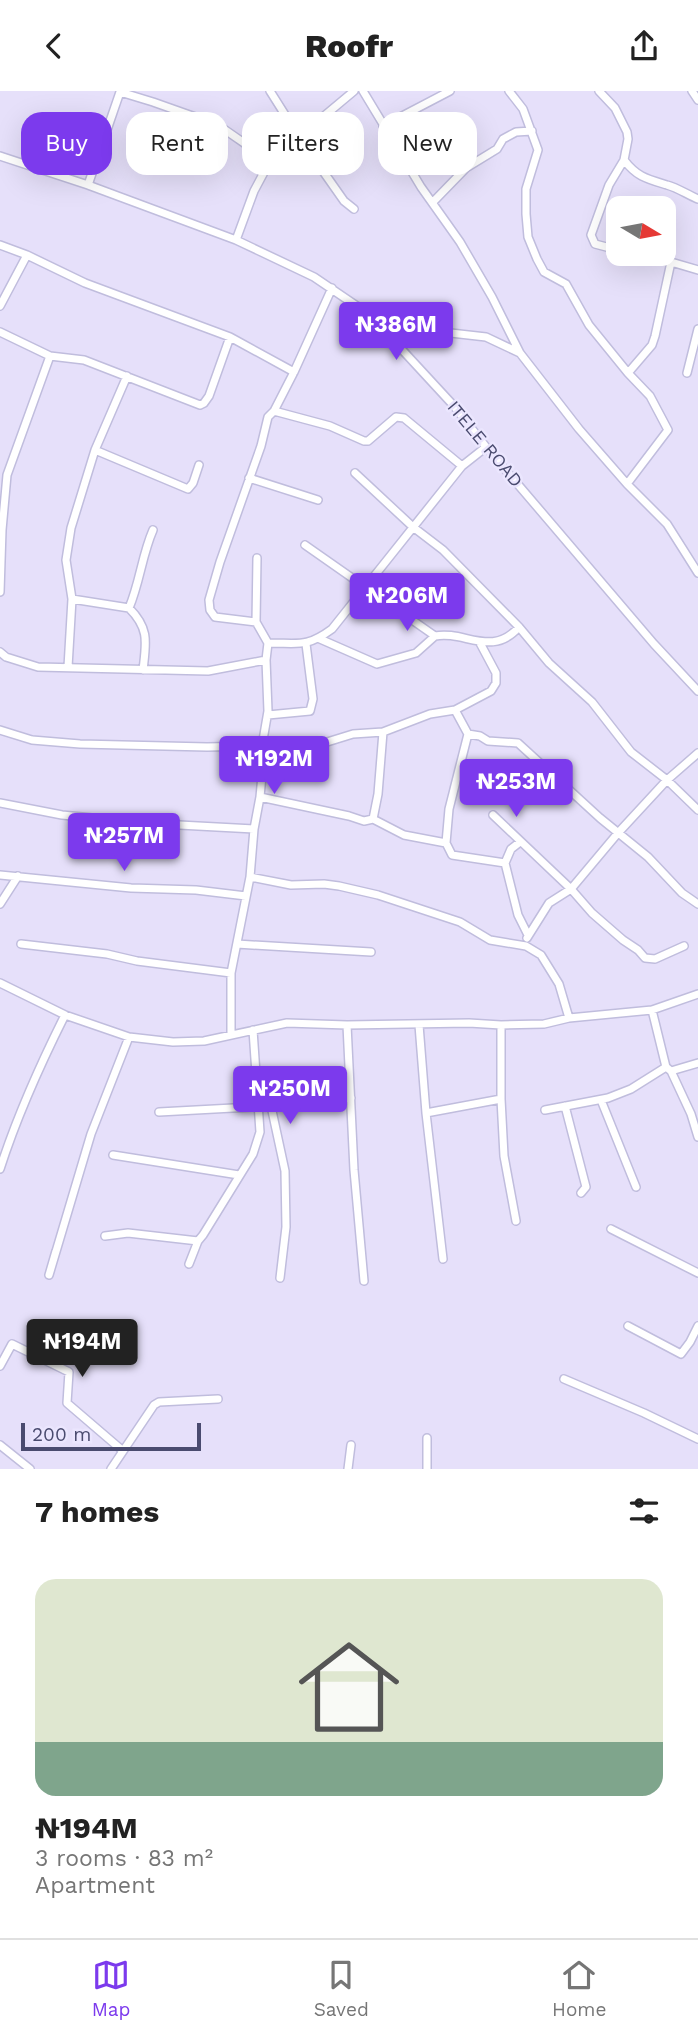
<!DOCTYPE html>
<html lang="en">
<head>
<meta charset="utf-8">
<style>
  :root { --surface:#fff; --page:#f2f2f2; --text:#222; --muted:#767676; --line:#e0e0e0; --accent:#7c3aed }
  body { margin:0; font-family:"Work Sans",sans-serif; background:var(--page); color:var(--text); height:100vh; display:flex; flex-direction:column; font-size:26px; white-space:nowrap }
  * { box-sizing:border-box; margin:0 }
  p { font-size:23px; color:var(--muted) }
  .icon { flex:none; width:38px; height:38px; fill:none; stroke:currentColor; stroke-width:2; stroke-linecap:round; stroke-linejoin:round }
  .map { position:relative; height:1378px; overflow:hidden }
  .drawer { display:flex; flex-direction:column; background:var(--surface); flex:1 }
  .drawer>* { flex:none }
  .guide { position:absolute; left:21px; top:21px; width:656px; height:63px; display:flex; gap:14px }
  .needle { width:46px; rotate:100deg }
  .buttons { position:absolute; left:606px; top:105px; display:grid; gap:14px }
  .buttons a { display:grid; place-items:center; width:70px; height:70px; border-radius:14px; background:var(--surface); box-shadow:0 7px 28px #0002; font-size:35px }
  .scale { position:absolute; left:21px; bottom:18px; width:180px; box-sizing:border-box; padding-left:7px; border:4px solid #4a4b6f; border-top:0; font-size:19px; line-height:24px; white-space:nowrap; color:#4a4b6f; -webkit-text-stroke:5px #ebe6fe; paint-order:stroke }
  .price { position:absolute; translate:-50% -60px; padding:0 16px; border-radius:7px; background:var(--accent); color:#fff; font-size:23px; line-height:46px; filter:drop-shadow(0 2px 4px #0008) }
  .price::after { content:''; position:absolute; left:50%; top:42px; width:21px; height:16px; margin-left:-10px; background:inherit; clip-path:polygon(0 0,100% 0,50% 100%) }
  .price.current { background:#222; color:#fff }
  ul { padding:0; list-style:none }
  li { display:grid; align-content:center; gap:14px; height:371px; padding:0 35px }
  li span { display:grid; place-items:center; height:217px; border-radius:21px; color:#555 }
  li>.icon { margin-inline-start:auto }
  span .icon { width:126px; height:126px; fill:#fffc; stroke-width:1 }
  li b { font-size:30px }
  h2 { display:flex; justify-content:space-between; align-items:center; height:84px; padding:0 35px; font-size:30px }
  .pill { padding:0 24px; border-radius:21px; background:var(--surface); box-shadow:0 7px 28px #0002; font-size:24px; line-height:63px }
  .pill.current { background:var(--accent); color:#fff }
  header { display:flex; justify-content:space-between; align-items:center; height:91px; padding:0 35px; background:var(--surface); font-size:32px; font-weight:800 }
  .dock { display:flex; justify-content:space-around; align-items:center; height:98px; border-top:2px solid var(--line); background:var(--surface); font-size:19px; color:var(--muted) }
  .dock a { display:grid; justify-items:center; gap:4px }
  .dock .current { color:var(--accent) }
  .map>svg:first-child { display:block }
  .lines { fill:none; stroke-linecap:round; stroke-linejoin:round }
  .minor-casing { stroke:#c0bddd; stroke-width:10 }
  .minor { stroke:#fff; stroke-width:7 }
  .labels { text-anchor:middle; stroke-width:5; stroke-linejoin:round; paint-order:stroke }
  .street-label { font-size:18px; fill:#4a4b6f; stroke:#ebe6fe }
</style>
</head>
<body>
<header><svg class="icon" aria-label="back" viewBox="0 0 24 24"><path d="M15 5l-7 7 7 7"/></svg>Roofr<svg class="icon" aria-label="share" viewBox="0 0 24 24"><path d="M12 15V3M7 8l5-5 5 5M5 13v7h14v-7"/></svg></header>
<div class="map">
<svg width="698" height="1378" viewBox="0 0 698 1378">
  <rect width="100%" height="100%" fill="#e6e0fa"/>
  <g class="lines">
    <defs>
      <path id="minor" d="M354,0L299,46L344,110L354,118
        M363,0L421,96L460,151L492,206L520,262
        M509,0L523,18L538,59L526,98V123L528,146L537,168L544,181L566,193L589,234L628,282L650,305L668,339L627,393L667,433L698,482
        M599,0L615,17L627,41L628,48L624,69L609,94L591,144L595,153L618,159
        M692,0L698,9
        M383,35L450,0
        M0,65L88,94L236,149L314,186L370,224L454,315L486,356L654,553L698,600
        M624,69C637,86 647,88 667,94C678,97 688,104 698,108
        M88,94L120,1L153,11L218,34L270,70
        M433,111L466,77L497,58L503,48L516,41L532,40
        M236,149L254,100L270,70L299,46L270,0
        M0,154L27,164L85,192L230,246L294,281
        M633,163L671,171
        M0,215L27,164
        M0,241L50,265L84,269L200,314L204,312L209,305L230,246
        M396,250L417,232L442,241L486,246L520,262L579,338L627,393
        M628,282L652,254L655,245L671,171L698,179
        M687,282L698,238
        M274,320L330,335L364,350H368L396,326L404,327L462,375
        M95,359L188,398L193,392L199,374
        M355,382L413,436L443,459L519,536L549,572L592,611L631,661L667,689L698,719
        M249,387L318,409
        M305,454L435,545C464,539 492,567 519,536
        M0,501L2,439L7,384L50,265
        M72,508L129,517C140,491 142,464 153,439
        M129,517C150,538 146,552 143,579
        M256,531L215,526L210,519L209,509L220,471L261,355L268,326L274,320L294,281L332,197
        M320,548L377,573L416,562L435,545
        M268,552C299,552 306,557 332,538L462,375L486,356
        M0,561L6,566L38,576L208,580L266,569
        M68,576L72,508L66,469L71,437L95,359L127,285
        M268,620V624L310,620L313,608L306,553
        M0,639L32,649L80,653L207,656L262,655
        M468,643L480,645L488,650L518,652L600,727L648,766L682,802L698,813
        M264,663L285,664L353,643L383,641L430,623L455,619L491,600L496,592V582L480,552
        M260,706L349,725L364,730L373,728L404,744L446,752L452,764L505,772L518,824L528,844
        M0,712L62,724L142,732L254,738
        M493,724L571,798L592,822L623,849L638,859L645,867L655,868L684,855
        M373,728L378,703L383,641
        M446,752L449,718L468,643L455,619
        M505,772L511,758L520,751
        M0,784L131,797L196,799L246,805
        M250,786L291,794L324,793L339,795L378,804L460,831L490,849L526,855L541,864L559,893L569,927
        M0,813L18,785
        M527,847L549,812L571,798L618,742L667,689L698,662
        M21,853L107,863L137,870L231,882
        M237,853L371,861
        M0,892L65,924L129,946L173,951L204,950L287,932L347,934L469,932L501,934L544,933L569,927L652,919L698,903
        M652,919L666,976L671,980L691,1023L698,1046
        M347,934L354,1079L364,1190
        M419,934L426,1022L443,1168
        M501,934V1008L504,1065L516,1130
        M231,944V882L250,786L254,738L260,706L264,663L262,655L268,620L266,569L268,552L256,531L257,467
        M671,980L698,972
        M601,1009L636,1096
        M271,1015L351,1007
        M565,1015L586,1096L581,1102
        M545,1019L608,1007L631,998L666,976
        M159,1021L271,1015L285,1080L286,1136L280,1187
        M426,1022L501,1008
        M113,1064L239,1084
        M0,1078C17,1025 40,974 65,924
        M611,1138L698,1182
        M105,1145L128,1142L198,1150L203,1144L253,1063L260,1041L253,939
        M56,1160L49,1184L91,1043L129,946
        M189,1173L198,1150
        M628,1235L681,1263L690,1251L698,1235
        M0,1275L12,1253L69,1281L67,1312L123,1360
        M564,1288L644,1322L698,1348
        M0,1354L30,1378
        M111,1378L154,1314L159,1311L218,1308
        M348,1378L351,1354
        M427,1378V1347"/>
    </defs>
    <use href="#minor" class="minor-casing"/>
    <use href="#minor" class="minor"/>
  </g>
  <g class="labels">
    <g class="street-label">
      <text transform="translate(485 353) rotate(50)" y="6">ITELE ROAD</text>
    </g>
  </g>
</svg>
<div class="buttons">
<a><svg class="needle" viewBox="-14 -14 28 28"><path d="M0-13l5 13h-10z" fill="#e53935"/><path d="M0 13l5-13h-10z" fill="#767676"/></svg></a>
</div>
<div class="scale">200 m</div>
<b class="price" style="left:396px;top:271px">₦386M</b>
<b class="price" style="left:407px;top:542px">₦206M</b>
<b class="price" style="left:274px;top:705px">₦192M</b>
<b class="price" style="left:516px;top:728px">₦253M</b>
<b class="price" style="left:124px;top:782px">₦257M</b>
<b class="price" style="left:290px;top:1035px">₦250M</b>
<b class="price current" style="left:82px;top:1288px">₦194M</b>
<div class="guide">
<a class="pill current">Buy</a>
<a class="pill">Rent</a>
<a class="pill">Filters</a>
<a class="pill">New</a>
</div>
</div>
<section class="drawer">
<h2>7 homes<svg class="icon" aria-label="filters" viewBox="0 0 24 24"><path d="M4 7h16M4 17h16"/><circle cx="9" cy="7" r="2"/><circle cx="15" cy="17" r="2"/></svg></h2>
<ul>
<li><span style="background:linear-gradient(#dfe7d0 75%,#7fa58c 0)"><svg class="icon" aria-label="home" viewBox="0 0 24 24"><path d="M3 11l9-7 9 7M6 9v11h12V9"/></svg></span><div><b>₦194M</b><p>3 rooms · 83 m²</p><p>Apartment</p></div></li>
</ul>
</section>
<nav class="dock">
<a class="current"><svg class="icon" aria-label="map" viewBox="0 0 24 24"><path d="M3 6l6-2 6 2 6-2v14l-6 2-6-2-6 2zM9 4v14M15 6v14"/></svg>Map</a>
<a><svg class="icon" aria-label="saved" viewBox="0 0 24 24"><path d="M7 4h10v16l-5-4-5 4z"/></svg>Saved</a>
<a><svg class="icon" aria-label="home" viewBox="0 0 24 24"><path d="M3 11l9-7 9 7M6 9v11h12V9"/></svg>Home</a>
</nav>
</body>
</html>
